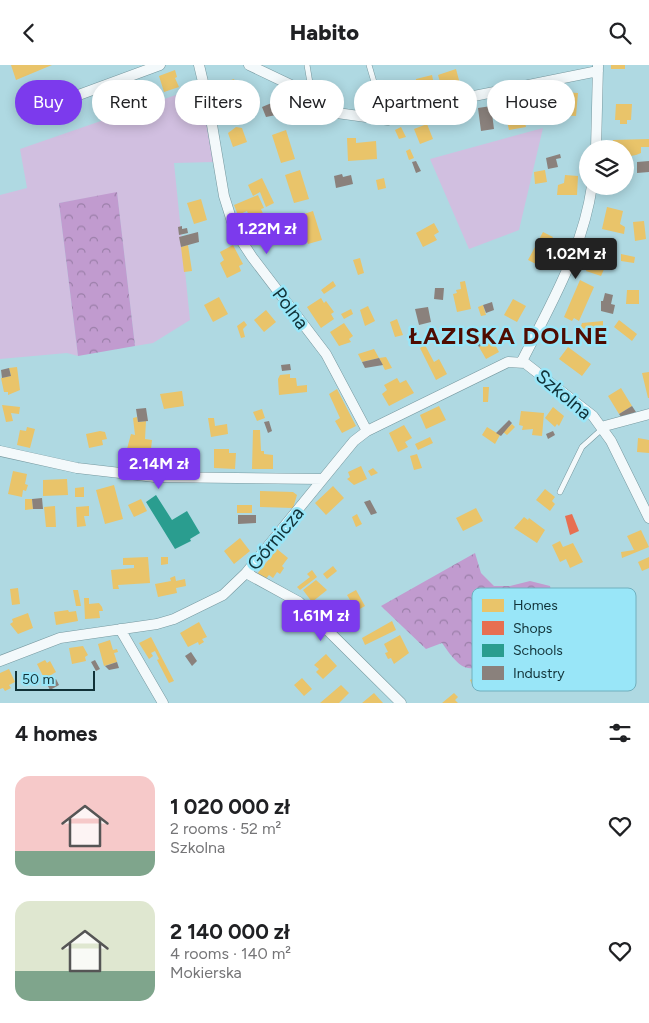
<!DOCTYPE html>
<html lang="en">
<head>
<meta charset="utf-8">
<style>
  :root { --surface:#fff; --page:#f2f2f2; --text:#202124; --muted:#757577; --accent:#7c3aed }
  body { margin:0; font-family:Figtree,sans-serif; background:var(--page); color:var(--text); height:100vh; display:flex; flex-direction:column; font-size:19px; white-space:nowrap }
  * { box-sizing:border-box; margin:0 }
  p { font-size:16px; color:var(--muted) }
  .icon { flex:none; width:28px; height:28px; fill:none; stroke:currentColor; stroke-width:2; stroke-linecap:round; stroke-linejoin:round }
  .map { position:relative; height:638px; overflow:hidden }
  .drawer { display:flex; flex-direction:column; background:var(--surface); flex:1 }
  .drawer>* { flex:none }
  .hud { position:absolute; left:15px; top:15px; width:620px; height:45px; display:flex; gap:10px }
  .fabs { position:absolute; left:579px; top:75px; display:grid; gap:10px }
  .fabs a { display:grid; place-items:center; width:55px; height:55px; border-radius:50%; background:var(--surface); box-shadow:0 2px 12px #0003; font-size:25px }
  .scale { position:absolute; left:15px; bottom:12px; width:80px; box-sizing:border-box; padding-left:5px; border:2px solid #103137; border-top:0; font-size:14px; line-height:18px; white-space:nowrap; color:#103137; -webkit-text-stroke:4px #99e6f8; paint-order:stroke }
  .price { position:absolute; translate:-50% -42px; padding:0 11px; border-radius:5px; background:var(--accent); color:#fff; font-size:16px; line-height:32px; filter:drop-shadow(0 1px 2px #0008) }
  .price::after { content:''; position:absolute; left:50%; top:30px; width:15px; height:11px; margin-left:-8px; background:inherit; clip-path:polygon(0 0,100% 0,50% 100%) }
  .price.active { background:#222; color:#fff }
  ul { padding:0; list-style:none }
  li { display:flex; align-items:center; gap:15px; height:125px; padding:0 15px }
  li span { display:grid; place-items:center; flex:none; width:140px; height:100px; border-radius:15px; color:#555 }
  li>.icon { margin-inline-start:auto }
  span .icon { width:60px; height:60px; fill:#fffc; stroke-width:1 }
  li b { font-size:21px }
  h2 { display:flex; justify-content:space-between; align-items:center; height:60px; padding:0 15px; font-size:21px }
  .tag { padding:0 18px; border-radius:22px; background:var(--surface); box-shadow:0 2px 12px #0003; font-size:18px; line-height:45px }
  .tag.active { background:var(--accent); color:#fff }
  header { display:flex; justify-content:space-between; align-items:center; height:65px; padding:0 15px; background:var(--surface); font-size:22px; font-weight:800 }
  .map>svg:first-child { display:block }
  .green { fill:#d1bfe0 }
  .forest { fill:url(#forest-crowns) }
  .homes { fill:#e9c46a }
  .shops { fill:#e76f51 }
  .schools { fill:#2a9d8f }
  .industry { fill:#8a817c }
  .lines { fill:none; stroke-linecap:round; stroke-linejoin:round }
  .service-casing { stroke:#76989f; stroke-width:6 }
  .minor-casing { stroke:#76989f; stroke-width:11 }
  .service { stroke:#f3f9fb; stroke-width:5 }
  .minor { stroke:#f3f9fb; stroke-width:10 }
  .labels { text-anchor:middle; stroke-width:5; stroke-linejoin:round; paint-order:stroke }
  .street-label { font-size:19px; fill:#103137; stroke:#99e6f8 }
  .district-label { font-size:24px; font-weight:bold; letter-spacing:1px; fill:#4f0c01; stroke:#99e6f8 }
  .key { fill:#99e6f8; stroke:#70b0be; stroke-width:1 }
  .key-label { font-size:14px; fill:#103137 }
</style>
</head>
<body>
<header><svg class="icon" aria-label="back" viewBox="0 0 24 24"><path d="M15 5l-7 7 7 7"/></svg>Habito<svg class="icon" aria-label="search" viewBox="0 0 24 24"><circle cx="10" cy="10" r="6"/><path d="M15 15l6 6"/></svg></header>
<div class="map">
<svg width="649" height="638" viewBox="0 0 649 638">
  <defs>
    <pattern id="forest-crowns" width="20" height="18" patternUnits="userSpaceOnUse" patternTransform="scale(1.25)"><rect width="20" height="18" fill="#c19bcf"/><path d="M2 6a3 3 0 1 1 6 0M12 15a3 3 0 1 1 6 0" fill="none" stroke="#9b7fa9"/></pattern>
  </defs>
  <rect width="100%" height="100%" fill="#afd9e2"/>
  <path class="green" d="M199,22L214,97L174,98L190,255L153,278L135,281L117,128L59,138L78,291L67,288L0,294V130L27,123L20,84Z
    M543,63L519,165L469,184L430,94Z"/>
  <path class="forest" d="M117,127L135,281L78,291L59,138Z
    M475,488L481,508L494,521H510L530,516L550,521C553,530 550,540 553,549C559,564 577,576 589,586L575,608L568,612L562,596L542,577C523,584 488,607 468,603C457,601 448,586 442,578L426,584L381,541Z"/>
  <path class="homes" d="M11,0H52L16,15Z
    M611,0H625V4H611Z
    M456,4L460,19L445,22L443,16L440,17L438,10Z
    M175,5L177,12L175,13L179,22L164,27L159,11Z
    M432,10L435,24L419,28L418,23L412,24L411,19L416,18V14Z
    M234,14L245,49L232,53L225,33L230,32L225,17Z
    M394,15L396,22L383,25L381,18Z
    M562,27L578,28L576,51L559,50L561,34H558V28Z
    M111,30L116,46L105,51L98,34Z
    M547,35L557,36L554,46L546,45Z
    M616,39H632L631,55H627V59H620V55H615Z
    M513,43L522,45L526,62L509,65L505,48L513,46Z
    M427,59L433,74L420,79L414,64Z
    M236,62L242,63L247,77L233,82L228,68Z
    M401,62L406,72L399,74L395,65Z
    M286,65L295,94L281,98L272,70Z
    M347,73H356V78L376,76L377,94L348,96Z
    M649,74V82H641V88L636,90L625,92V84H613V75Z
    M410,84L414,93L409,95L406,86Z
    M300,105L309,134L294,138L285,110Z
    M545,105L547,117L535,119L534,107Z
    M565,110L578,111L577,130H557L558,120L564,118Z
    M262,113L274,138L266,142L260,127L253,131L248,120Z
    M384,113L386,123L378,125L376,115Z
    M258,130L264,143L261,144L264,151L251,156L247,146L238,150L234,140Z
    M201,134L207,155L194,159L187,138Z
    M607,142L623,146L620,159L625,162L624,169L602,164Z
    M313,146L322,175L308,179L298,151Z
    M644,156L646,174L635,176L633,157Z
    M434,158L439,167L434,170L437,175L423,182L416,168Z
    M543,167L553,172L548,182L551,184L547,192L550,194L548,198L545,196L542,202L528,195Z
    M188,180L192,206L184,207L181,182Z
    M233,180L243,199L239,201L241,206L227,213L220,198L224,195L220,187Z
    M621,189L635,192L634,198L621,196Z
    M591,191L610,197L608,203L605,202L601,211L586,206Z
    M360,193L364,208L358,210L353,195Z
    M580,215L594,222L579,256L574,253L572,256L564,252Z
    M333,216L336,221L324,229L321,225Z
    M465,216L471,244L457,247L453,229L457,228L456,225L461,224L460,217Z
    M627,225H639V239H626Z
    M219,232L228,249L213,257L204,240Z
    M321,233L324,238L326,236L334,247L331,249L334,254L321,263L307,242Z
    M513,234L526,241L517,257L504,250Z
    M483,240L486,250L481,251L478,242Z
    M368,241L375,256L365,261L360,245Z
    M351,244L353,249L344,254L341,249Z
    M266,245L276,257L264,267L254,255Z
    M397,254L403,270L395,272L390,257Z
    M619,255L637,269L632,276L614,262Z
    M244,256L247,260L243,264L245,272L241,273L237,261Z
    M603,256V263H598V276H588L589,263L580,264L582,258Z
    M344,258L353,271L349,274L351,277L339,281L330,267Z
    M479,268L482,273L476,276L473,272Z
    M462,271L464,276L454,282L451,276Z
    M492,274L499,287L486,294L479,282Z
    M425,280L434,297L439,294L447,309L436,315L420,283Z
    M568,282L591,299L582,311L559,294Z
    M374,284L379,293L362,297L358,289Z
    M386,292L392,303L385,305L379,293Z
    M17,302L20,325L8,330V327H4L1,313L11,311L9,303Z
    M649,307V333H648L642,308Z
    M290,309V313H296L297,321L307,320V327L279,330L278,314L280,310Z
    M397,313L400,318L406,315L414,328L389,341L382,329L387,325L384,320Z
    M483,322H489L488,337H483Z
    M621,323L632,341L619,349L608,331Z
    M337,324L356,361L342,368L335,356L340,353L329,329Z
    M182,326L184,341L164,344L160,329Z
    M2,340L20,342L19,349L11,348L13,356L6,357Z
    M439,341L446,355L426,364L420,350Z
    M553,342L564,351L559,361L557,359L555,362L545,353Z
    M262,344L265,353L257,356L253,347Z
    M521,346L544,348L542,371L532,370L533,364L522,365L523,361L519,360Z
    M137,352L138,357L146,356L145,374L152,375L151,384L144,383V386L127,384L131,369L135,370L133,353Z
    M208,353H214L215,361L227,359L228,369L211,372Z
    M512,359L515,362L507,370L503,367Z
    M404,360L412,373L405,377L408,382L398,387L389,368Z
    M27,362L35,364L30,383L17,380L20,365L26,366Z
    M487,362L500,370L495,379L482,370Z
    M253,365H260L261,386H264V389L273,390V404H252Z
    M100,366L105,367L107,374L102,375L103,380L89,383L86,369Z
    M430,372L433,378L418,385L415,379Z
    M638,373L649,375V388L637,387Z
    M214,384H229V388H236L235,404L214,403Z
    M417,389L422,403L414,405L410,391Z
    M361,401L367,414L354,420L347,414L350,412L348,407Z
    M373,403L378,408L371,411L368,406Z
    M13,406L27,409L25,419L28,420L26,426L23,425L22,432L8,429Z
    M67,414L68,430L43,431V415Z
    M114,420L123,454L105,459L96,425Z
    M333,421L344,433L326,450L315,438Z
    M84,422V432H75V423Z
    M545,424L555,432L552,436L555,439L550,446L536,435Z
    M260,426L293,427L297,430L293,443L260,442Z
    M25,434H32L33,444L25,445Z
    M141,434L147,446L134,452L128,440Z
    M237,440H252V448H237Z
    M55,441L56,462H46L44,442Z
    M89,441V451H84L86,461L77,462L76,442Z
    M476,443L483,456L463,466L456,453Z
    M357,449L362,459L356,462L352,452Z
    M524,452L528,455L529,453L545,465L537,478L514,463Z
    M641,465L649,482L622,493L621,487L634,485L627,471Z
    M240,473L250,486L234,499L224,486Z
    M560,476L563,482L573,478L583,497L570,503L566,494L560,497L552,480Z
    M277,484L288,493L282,501L284,503L280,509L277,507L273,513L269,510L265,515L257,509Z
    M148,492L150,518L118,520L119,524H113L111,505L134,503V500H123V493Z
    M161,492H168V499L161,500Z
    M649,492V503L642,506L638,497Z
    M333,501L337,506L327,514L323,509Z
    M312,505L317,512L300,525L297,522L310,512L307,509Z
    M175,511L176,516L185,514L186,521L176,523L177,528L158,532L155,519L171,516L170,513Z
    M316,515L327,525L312,537L303,525Z
    M18,523L20,539L12,540L10,524Z
    M73,525H78L81,541H76Z
    M356,525L365,541L349,550L343,539L350,535L347,530Z
    M84,533H89V539L99,538L102,542L103,546H99L100,553L85,554Z
    M68,545L69,547L76,546L78,556L56,560L54,547Z
    M28,548L33,563L18,569L10,559L13,557L12,554Z
    M392,556L396,565L365,580L362,573Z
    M199,557L207,572L202,574L204,577L199,580L198,577L188,582L180,568Z
    M400,570L409,588L394,599L391,593L388,594L385,588L388,587L384,579Z
    M151,572L174,616L169,618L157,595L159,594L155,586L151,588L153,591L149,594L139,578Z
    M110,575L113,585L117,584L118,587L114,588L117,597L104,601L98,579Z
    M83,581L88,590L85,592L86,596L72,599L69,583Z
    M326,589L337,601L323,614L316,607L319,604L314,600Z
    M45,595L47,598L50,596L56,607L51,610L55,615L47,619L37,599Z
    M9,604L15,617L9,620L11,623L5,626L3,623L0,624V608Z
    M477,611L480,617L473,621L470,615Z
    M302,613L312,624L304,631L294,620Z
    M341,620L349,628L339,638H320Z
    M374,628L383,638H362Z
    M454,628L458,632L455,635L458,638H442Z"/>
  <path class="shops" d="M572,449L579,466L570,470L565,451Z"/>
  <path class="schools" d="M156,430L172,455L187,446L200,468L190,474L191,476L175,484L146,437Z"/>
  <path class="industry" d="M279,29L286,48L266,52L262,42L274,37L272,31Z
    M306,35L314,40L310,44L315,47L312,52L301,46Z
    M544,39L545,48L528,52L526,43Z
    M491,41L494,64L481,66L478,43Z
    M560,89L561,93L556,94L558,102L548,104L546,93Z
    M416,96L421,106L416,108L412,97Z
    M649,96V107L637,108V97Z
    M342,109L343,112L351,110L353,119L336,123L334,111Z
    M182,161V164L187,163L188,168L179,170L178,162Z
    M198,167L199,177L181,182L179,172Z
    M435,223H444L443,235L434,234Z
    M605,228L613,230L611,239L615,240L613,249L601,246V236H603Z
    M492,237L494,245L486,248L483,240Z
    M428,242L431,257L419,260L415,244Z
    M473,271L476,276L482,273L485,278L479,282L476,277L472,280L468,274Z
    M379,293L383,300L365,303L362,297Z
    M290,299L291,305L282,306L281,300Z
    M9,303L11,311L2,313L1,305Z
    M632,341L636,347L622,353L619,349Z
    M146,343L148,356L138,357L136,344Z
    M509,355L512,358L501,371L496,368Z
    M269,356L272,366L268,368L264,357Z
    M553,366L555,370L548,374L546,369Z
    M42,433L43,444H33L32,434Z
    M370,435L377,448L371,450L364,437Z
    M238,450H256V458L238,459Z
    M191,587L197,596L192,601L185,591Z
    M95,595L100,604L96,606L91,597Z
    M117,597L119,603L109,605L105,601Z
    M56,614L59,620L50,625L47,619Z"/>
  <g class="lines">
    <defs>
      <path id="service" d="M307,0L312,30
        M369,0L379,34V54
        M560,427L582,382L602,364"/>
      <path id="minor" d="M199,0L209,42L224,131L235,166L252,192L326,289L367,366
        M249,0L312,30L337,48L388,55L469,32L598,6
        M65,35L160,0
        M596,84L598,1
        M522,296C550,241 583,184 592,121
        M601,362L649,349
        M0,386L77,403L155,412L323,414
        M246,508L299,537L401,638
        M120,564L163,638
        M0,596L60,573L157,559L174,554L223,530L246,508L354,376L367,366L508,297L525,298L593,351L611,376L649,453"/>
    </defs>
    <use href="#service" class="service-casing"/>
    <use href="#minor" class="minor-casing"/>
    <use href="#service" class="service"/>
    <use href="#minor" class="minor"/>
  </g>
  <g class="labels">
    <g class="street-label">
      <text transform="translate(291 243) rotate(53)" y="7">Polna</text>
      <text transform="translate(564 329) rotate(40)" y="7">Szkolna</text>
      <text transform="translate(275 473) rotate(-50)" y="7">Górnicza</text>
    </g>
    <g class="district-label">
      <text x="509" y="279">ŁAZISKA DOLNE</text>
    </g>
  </g>
  <rect x="472" y="523" width="164" height="103" rx="8" class="key"/>
  <rect x="482" y="534" width="22" height="13" fill="#e9c46a"/>
  <rect x="482" y="556" width="22" height="14" fill="#e76f51"/>
  <rect x="482" y="579" width="22" height="13" fill="#2a9d8f"/>
  <rect x="482" y="601" width="22" height="14" fill="#8a817c"/>
  <g class="key-label">
    <text x="513" y="545">Homes</text>
    <text x="513" y="568">Shops</text>
    <text x="513" y="590">Schools</text>
    <text x="513" y="613">Industry</text>
  </g>
</svg>
<div class="fabs">
<a><svg class="icon" aria-label="layers" viewBox="0 0 24 24"><path d="M12 4l9 5-9 5-9-5zM3 14l9 5 9-5"/></svg></a>
</div>
<div class="scale">50 m</div>
<b class="price" style="left:267px;top:190px">1.22M zł</b>
<b class="price active" style="left:576px;top:215px">1.02M zł</b>
<b class="price" style="left:159px;top:425px">2.14M zł</b>
<b class="price" style="left:321px;top:577px">1.61M zł</b>
<div class="hud">
<a class="tag active">Buy</a>
<a class="tag">Rent</a>
<a class="tag">Filters</a>
<a class="tag">New</a>
<a class="tag">Apartment</a>
<a class="tag">House</a>
</div>
</div>
<section class="drawer">
<h2>4 homes<svg class="icon" aria-label="filters" viewBox="0 0 24 24"><path d="M4 7h16M4 17h16"/><circle cx="9" cy="7" r="2"/><circle cx="15" cy="17" r="2"/></svg></h2>
<ul>
<li><span style="background:linear-gradient(#f6c9c9 75%,#7fa58c 0)"><svg class="icon" aria-label="home" viewBox="0 0 24 24"><path d="M3 11l9-7 9 7M6 9v11h12V9"/></svg></span><div><b>1 020 000 zł</b><p>2 rooms · 52 m²</p><p>Szkolna</p></div><svg class="icon" aria-label="heart" viewBox="0 0 24 24"><path d="M12 20l-8-8c-3-5 5-10 8-4 3-6 11-1 8 4z"/></svg></li>
<li><span style="background:linear-gradient(#dfe7d0 70%,#7fa58c 0)"><svg class="icon" aria-label="home" viewBox="0 0 24 24"><path d="M3 11l9-7 9 7M6 9v11h12V9"/></svg></span><div><b>2 140 000 zł</b><p>4 rooms · 140 m²</p><p>Mokierska</p></div><svg class="icon" aria-label="heart" viewBox="0 0 24 24"><path d="M12 20l-8-8c-3-5 5-10 8-4 3-6 11-1 8 4z"/></svg></li>
</ul>
</section>
</body>
</html>
